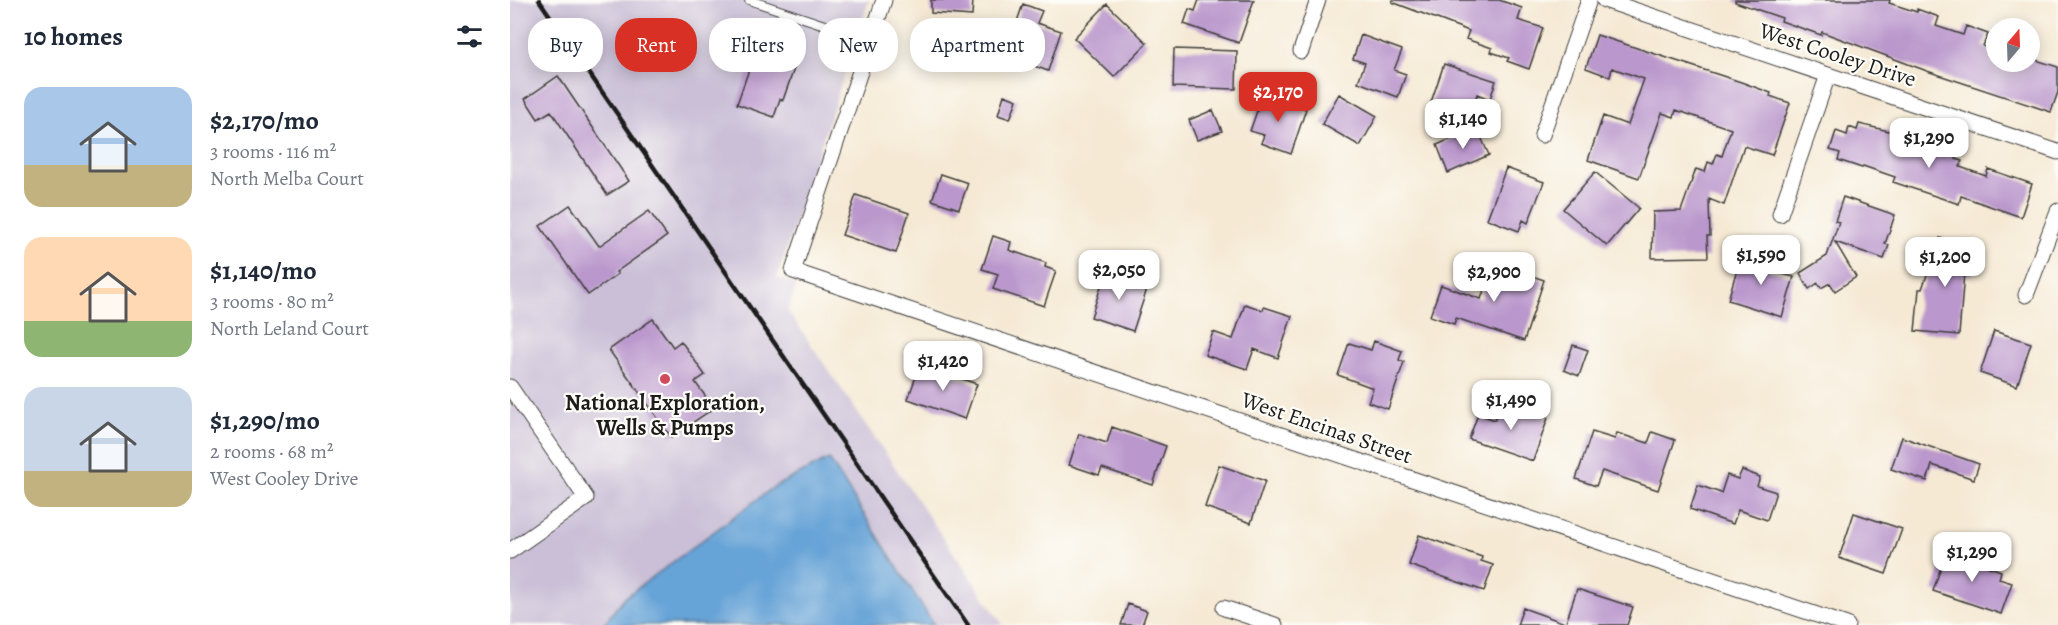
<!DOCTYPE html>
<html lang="en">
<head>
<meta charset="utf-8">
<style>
  :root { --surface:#fff; --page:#f6f6f7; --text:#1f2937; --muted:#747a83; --accent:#d93025 }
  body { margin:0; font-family:Alegreya,serif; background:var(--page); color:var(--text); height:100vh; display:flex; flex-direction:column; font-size:22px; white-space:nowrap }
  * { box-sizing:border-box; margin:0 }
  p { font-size:20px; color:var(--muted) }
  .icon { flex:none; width:33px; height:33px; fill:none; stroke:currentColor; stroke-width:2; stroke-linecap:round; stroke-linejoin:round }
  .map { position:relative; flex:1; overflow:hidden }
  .drawer { display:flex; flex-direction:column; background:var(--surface); width:510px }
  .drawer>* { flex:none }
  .hud { position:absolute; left:18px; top:18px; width:570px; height:54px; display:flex; gap:12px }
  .needle { width:39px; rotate:19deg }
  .controls { position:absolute; left:1476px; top:18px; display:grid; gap:12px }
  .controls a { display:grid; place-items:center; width:54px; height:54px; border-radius:50%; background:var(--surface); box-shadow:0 3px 15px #0003; font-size:30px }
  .price { position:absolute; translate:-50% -51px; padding:0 14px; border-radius:12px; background:#fff; color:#222; font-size:20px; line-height:39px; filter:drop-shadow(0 2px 3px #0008) }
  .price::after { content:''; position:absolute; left:50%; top:36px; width:18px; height:14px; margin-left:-9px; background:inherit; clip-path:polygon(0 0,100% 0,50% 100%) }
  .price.selected { background:var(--accent); color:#fff }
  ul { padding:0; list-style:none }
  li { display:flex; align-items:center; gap:18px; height:150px; padding:0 24px }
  li span { display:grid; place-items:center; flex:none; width:168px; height:120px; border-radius:18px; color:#555 }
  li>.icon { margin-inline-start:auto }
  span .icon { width:72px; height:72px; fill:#fffc; stroke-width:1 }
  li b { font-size:26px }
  h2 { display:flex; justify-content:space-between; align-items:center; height:72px; padding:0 24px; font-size:26px }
  .pill { padding:0 21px; border-radius:24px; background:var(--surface); box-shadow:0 3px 15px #0003; font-size:21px; line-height:54px }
  .pill.selected { background:var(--accent); color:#fff }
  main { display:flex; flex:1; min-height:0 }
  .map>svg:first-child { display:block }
  .industrial { fill:#cabfd7 }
  .water { fill:#66a3d7; stroke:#41607a; stroke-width:1.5 }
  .building { fill:#ba97cc }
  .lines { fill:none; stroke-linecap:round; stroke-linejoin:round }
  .lane-casing { stroke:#3d3b38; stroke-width:10 }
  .street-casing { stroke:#3d3b38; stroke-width:17 }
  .lane { stroke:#fff; stroke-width:8 }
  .street { stroke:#fff; stroke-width:15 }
  .rail { stroke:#1c1c1c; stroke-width:4.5 }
  .poi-dot { fill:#d1495b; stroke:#fdfcf7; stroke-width:2 }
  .labels { text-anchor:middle; stroke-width:4.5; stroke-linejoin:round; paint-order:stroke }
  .street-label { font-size:22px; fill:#1c1c1c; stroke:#fdfcf7 }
  .poi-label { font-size:22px; font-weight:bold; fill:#1c1c1c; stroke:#fdfcf7 }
</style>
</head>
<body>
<main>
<section class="drawer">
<h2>10 homes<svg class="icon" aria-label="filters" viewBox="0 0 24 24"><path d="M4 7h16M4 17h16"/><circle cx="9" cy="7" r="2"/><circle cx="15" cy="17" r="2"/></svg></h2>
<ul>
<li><span style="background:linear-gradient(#a9c7e8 65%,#c2b280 0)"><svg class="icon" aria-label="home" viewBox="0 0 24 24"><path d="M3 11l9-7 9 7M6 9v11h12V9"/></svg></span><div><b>$2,170/mo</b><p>3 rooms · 116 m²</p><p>North Melba Court</p></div></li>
<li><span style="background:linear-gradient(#ffd9b3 70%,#8fb573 0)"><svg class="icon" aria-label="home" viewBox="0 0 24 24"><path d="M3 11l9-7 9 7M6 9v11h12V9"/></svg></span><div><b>$1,140/mo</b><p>3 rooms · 80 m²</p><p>North Leland Court</p></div></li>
<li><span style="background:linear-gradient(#c9d6e8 70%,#c2b280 0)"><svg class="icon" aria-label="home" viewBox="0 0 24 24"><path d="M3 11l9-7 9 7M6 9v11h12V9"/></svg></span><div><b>$1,290/mo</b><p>2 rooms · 68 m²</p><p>West Cooley Drive</p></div></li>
</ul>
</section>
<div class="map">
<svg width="1548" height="625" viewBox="0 0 1548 625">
  <rect width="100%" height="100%" fill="#fdfcf7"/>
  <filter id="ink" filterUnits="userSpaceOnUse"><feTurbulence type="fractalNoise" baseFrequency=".0167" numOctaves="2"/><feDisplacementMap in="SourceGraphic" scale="12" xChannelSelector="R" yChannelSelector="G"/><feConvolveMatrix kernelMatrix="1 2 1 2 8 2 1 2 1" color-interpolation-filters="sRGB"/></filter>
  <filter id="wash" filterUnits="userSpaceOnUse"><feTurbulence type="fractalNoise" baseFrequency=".008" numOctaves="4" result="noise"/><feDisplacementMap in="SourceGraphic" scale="24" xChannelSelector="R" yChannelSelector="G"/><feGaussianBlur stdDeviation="1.35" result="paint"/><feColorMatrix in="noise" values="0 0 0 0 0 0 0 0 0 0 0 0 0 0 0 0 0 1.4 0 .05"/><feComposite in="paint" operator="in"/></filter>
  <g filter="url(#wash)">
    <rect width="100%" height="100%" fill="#f5e9d4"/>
    <path class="industrial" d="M0,0H359L267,278L287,284L278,311L493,625H0Z"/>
    <path class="water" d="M319,459L424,625H93L113,599L264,487Z"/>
    <g id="blocks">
      <path class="building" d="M421,0H463L462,16L421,13Z
        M689,0H744L729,43L674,24L679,9L685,11Z
        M883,0H989L1012,8L1008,20L1033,28L1019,69L997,61L999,58L981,52L982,48L956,39L959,31L882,2Z
        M1225,0H1380L1379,3L1407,12V9L1429,17L1426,26L1453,35L1456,26L1478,34L1473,46L1486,51V62H1520V58L1548,67V92L1541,112L1417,71L1312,32L1311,35L1271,21L1272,18L1225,2Z
        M513,4L532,11L527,23L551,31L538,71L516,63L518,58L497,51Z
        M597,4L637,43L604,77L564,38Z
        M851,35L892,50L884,70L896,74L888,97L848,82L855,63L843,59Z
        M1087,35L1231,82L1261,93L1260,96L1280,103L1262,155L1234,146L1214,205L1199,199L1200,236H1197L1198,257L1142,258L1143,212L1171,211L1186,169L1195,172L1198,162L1203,164L1207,154L1212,156L1221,129L1166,110L1164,117L1152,113L1129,178L1078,160L1093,116L1118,125L1134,79L1102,68L1100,77L1076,68Z
        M246,49L286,63L273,100L270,99L264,117L227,104Z
        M664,49L727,51L726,89L663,87Z
        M934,64L986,81L980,99L967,94L959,120L919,108Z
        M48,76L119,181L97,195L41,111L28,119L15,99Z
        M753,94L796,109L781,154L751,143L754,135L740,131Z
        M829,94L867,116L850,146L812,124Z
        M494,95L507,100L500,119L488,115Z
        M703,110L712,131L687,140L679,120Z
        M1349,124L1383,132L1423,146L1422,148L1447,157L1446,159L1452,161L1450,167L1476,176L1478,169L1522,184L1511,217L1451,196L1449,204L1383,182L1385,177L1353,166L1352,168L1328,160L1330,153L1320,150L1326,131L1337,135L1339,127L1347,130Z
        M967,128L979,155L938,173L927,145Z
        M996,168L1034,182L1018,223L1013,220L1009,231L977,219Z
        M1085,172L1129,208L1097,246L1053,209Z
        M431,174L458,183L449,209L422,200Z
        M346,195L399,213L386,253L332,235Z
        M1333,197L1385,215L1375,244L1379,245L1374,259L1325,242L1346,277L1325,291L1320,283L1311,288L1308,283L1299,289L1290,273L1317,256L1329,222L1325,221Z
        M60,205L89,246L139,211L157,236L106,272L108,274L78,295L30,226Z
        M483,236L501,242L499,250L536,263L535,267L546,271L534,306L483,289L488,274L472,269Z
        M1430,238L1451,245L1453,239L1471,245L1461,275L1454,273L1449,335L1405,331L1409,289H1412Z
        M1244,252L1262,257L1258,270L1284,277L1272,317L1218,300L1230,259L1240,263Z
        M983,263L1001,269L999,274L1002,269L1034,280L1014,341L946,318L944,324L920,316L931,285L971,299Z
        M597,268L618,275L616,282L637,289L623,331L581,317Z
        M735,304L753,310L754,307L782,316L768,358L744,349L737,369L695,355L703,332L723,339Z
        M143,319L163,347L171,341L195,375L185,382L204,408L161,437L99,350Z
        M1484,331L1521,343L1507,386L1470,373Z
        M864,341L892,351L889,360L894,362L878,409L858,402L863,388L828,375L839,343L861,350Z
        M1063,345L1078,350L1069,376L1054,370Z
        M410,365L467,384L455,419L398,399Z
        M991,402L1038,418L1023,461L959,439L968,414L985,420Z
        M602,427L656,446L643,485L592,468L589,475L559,465L569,434L597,443Z
        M1082,432L1105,439L1107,433L1138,443L1142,432L1165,440L1148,490L1092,471L1086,486L1066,479Z
        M1392,437L1469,464L1464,479L1422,465L1417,481L1381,469Z
        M709,465L755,481L741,523L695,507Z
        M1232,470L1250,477L1247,486L1266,492L1257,520L1228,510L1223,524L1180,509L1188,485L1211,493L1217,475L1228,479Z
        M1344,513L1392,529L1376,574L1329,558Z
        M909,535L972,557L971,561L983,565L974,591L899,565Z
        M1436,552L1491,571L1489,579L1502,583L1491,614L1423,591Z
        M1067,589L1123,607L1117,625H1055Z
        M618,604L637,611L632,625H611Z
        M1013,608L1055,623V625H1007Z"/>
    </g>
  </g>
  <g filter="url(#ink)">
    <use href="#blocks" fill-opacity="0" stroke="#3d3b38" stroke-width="1.5"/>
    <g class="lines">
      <defs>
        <path id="lane" d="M239,0L360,40"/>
        <path id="street" d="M374,0L283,271L1337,625
          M1094,0L1548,152
          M791,51L808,0
          M1032,135L1079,0
          M1270,214L1318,75
          M1516,295L1548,211
          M0,387L76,498L0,551
          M714,608L765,625"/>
      </defs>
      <use href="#lane" class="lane-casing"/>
      <use href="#street" class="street-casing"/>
      <use href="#lane" class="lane"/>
      <use href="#street" class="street"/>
      <path class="rail" d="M29,0L458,625"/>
    </g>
  </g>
  <circle class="poi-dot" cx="155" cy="379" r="6"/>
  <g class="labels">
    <g class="street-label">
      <text transform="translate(1328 54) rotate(18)" y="8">West Cooley Drive</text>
      <text transform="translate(817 427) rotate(19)" y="8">West Encinas Street</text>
    </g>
    <g class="poi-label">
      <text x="155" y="410">National Exploration,<tspan x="155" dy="25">Wells &amp; Pumps</tspan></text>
    </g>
  </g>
</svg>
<div class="controls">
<a><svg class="needle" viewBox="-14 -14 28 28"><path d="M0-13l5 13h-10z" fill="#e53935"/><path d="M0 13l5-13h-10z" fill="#747a83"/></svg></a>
</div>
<b class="price selected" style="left:768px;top:123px">$2,170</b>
<b class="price" style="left:953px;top:150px">$1,140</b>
<b class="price" style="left:1419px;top:169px">$1,290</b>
<b class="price" style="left:1251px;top:286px">$1,590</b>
<b class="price" style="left:1435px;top:288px">$1,200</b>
<b class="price" style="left:609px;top:301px">$2,050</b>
<b class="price" style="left:984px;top:303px">$2,900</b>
<b class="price" style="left:433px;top:392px">$1,420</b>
<b class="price" style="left:1001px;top:431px">$1,490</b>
<b class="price" style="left:1462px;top:583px">$1,290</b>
<div class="hud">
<a class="pill">Buy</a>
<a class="pill selected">Rent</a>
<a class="pill">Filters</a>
<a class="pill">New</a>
<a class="pill">Apartment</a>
</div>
</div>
</main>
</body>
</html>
